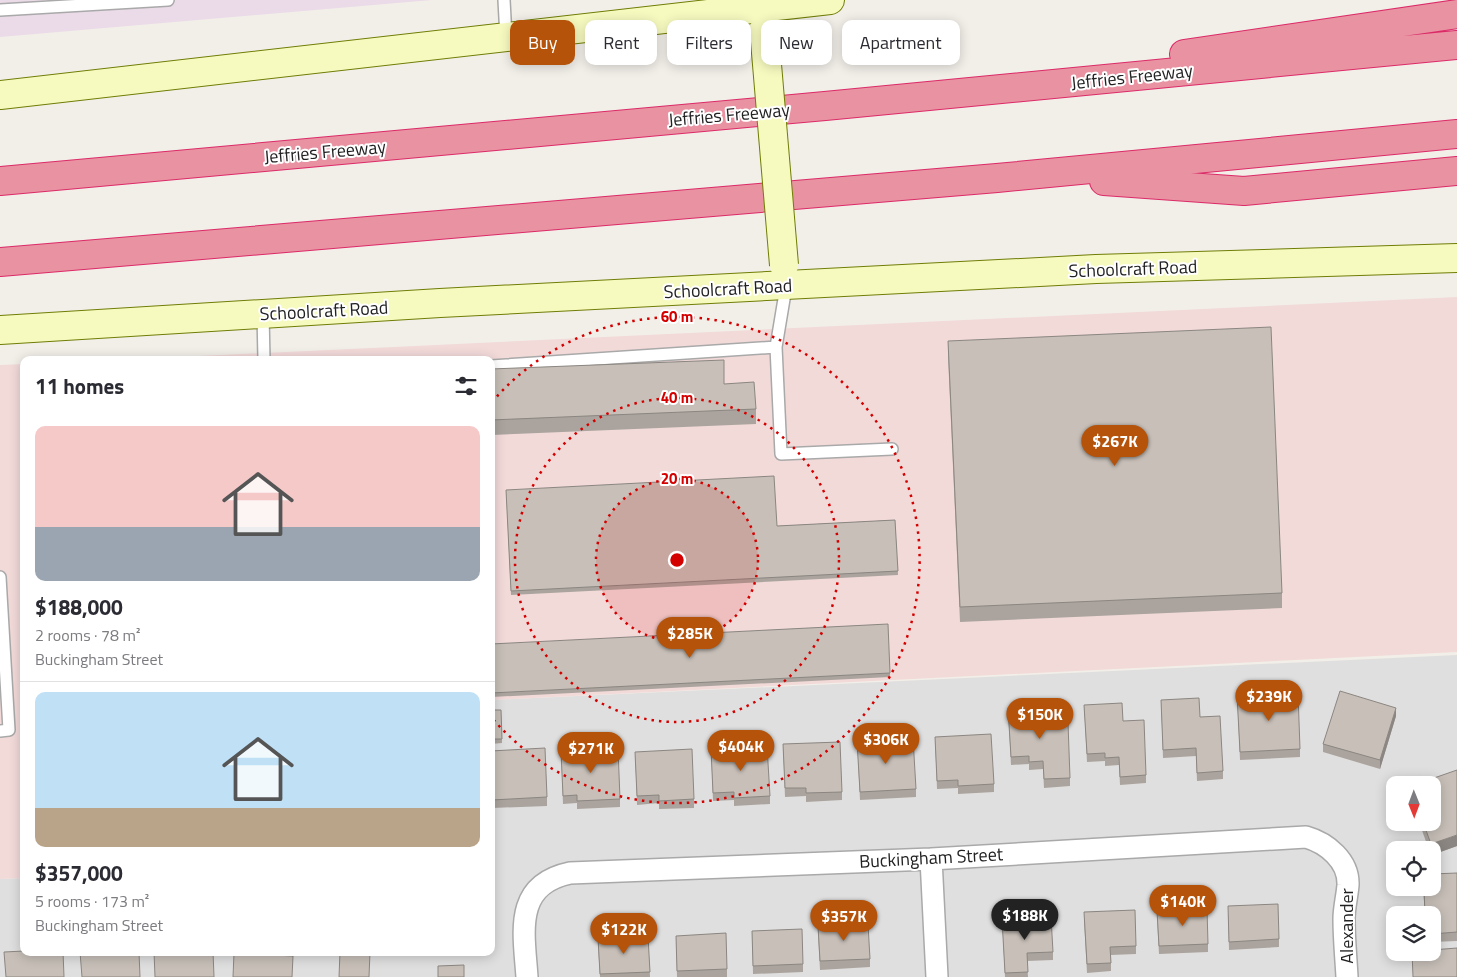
<!DOCTYPE html>
<html lang="en">
<head>
<meta charset="utf-8">
<style>
  :root { --surface:#fff; --page:#f2f2f3; --text:#2b2b33; --muted:#7c7c81; --line:#e1e1e2; --accent:#b45309 }
  body { margin:0; font-family:"Titillium Web",sans-serif; background:var(--page); color:var(--text); height:100vh; display:flex; flex-direction:column; font-size:19px; white-space:nowrap }
  * { box-sizing:border-box; margin:0 }
  p { font-size:16px; color:var(--muted) }
  .icon { flex:none; width:28px; height:28px; fill:none; stroke:currentColor; stroke-width:2; stroke-linecap:round; stroke-linejoin:round }
  .map { position:relative; flex:1; overflow:hidden }
  .sheet { position:absolute; left:20px; top:356px; width:475px; height:600px; display:flex; flex-direction:column; background:var(--surface); border-radius:10px; box-shadow:0 2px 12px #0003 }
  .sheet>* { flex:none }
  .top-card { position:absolute; left:510px; top:20px; width:475px; height:45px; display:flex; gap:10px }
  .needle { width:32px; rotate:179deg }
  .controls { position:absolute; left:1386px; top:776px; display:grid; gap:10px }
  .controls a { display:grid; place-items:center; width:55px; height:55px; border-radius:10px; background:var(--surface); box-shadow:0 2px 12px #0003; font-size:25px }
  .price { position:absolute; translate:-50% -42px; padding:0 11px; border-radius:18px; background:var(--accent); color:#fff; font-size:16px; line-height:32px; filter:drop-shadow(0 1px 2px #0008) }
  .price::after { content:''; position:absolute; left:50%; top:30px; width:15px; height:11px; margin-left:-8px; background:inherit; clip-path:polygon(0 0,100% 0,50% 100%) }
  .price.active { background:#222; color:#fff }
  ul { padding:0; list-style:none }
  li { display:grid; align-content:center; gap:10px; height:265px; padding:0 15px }
  li+li { border-top:1px solid var(--line) }
  li span { display:grid; place-items:center; height:155px; border-radius:10px; color:#555 }
  li>.icon { margin-inline-start:auto }
  span .icon { width:90px; height:90px; fill:#fffc; stroke-width:1 }
  li b { font-size:21px }
  h2 { display:flex; justify-content:space-between; align-items:center; height:60px; padding:0 15px; font-size:21px }
  .chip { padding:0 18px; border-radius:10px; background:var(--surface); box-shadow:0 2px 12px #0003; font-size:18px; line-height:45px }
  .chip.active { background:var(--accent); color:#fff }
  .map>svg:first-child { display:block }
  .residential { fill:#e0dfdf; fill-rule:evenodd }
  .commercial { fill:#f2dad9 }
  .industrial { fill:#ebdbe8 }
  .lines { fill:none; stroke-linecap:round; stroke-linejoin:round }
  .service-casing { stroke:#a9a9a9; stroke-width:14 }
  .minor-casing { stroke:#a9a9a9; stroke-width:24 }
  .secondary-casing { stroke:#707d05; stroke-width:30 }
  .motorway-casing { stroke:#dc2a67; stroke-width:30 }
  .service { stroke:#fff; stroke-width:11 }
  .minor { stroke:#fff; stroke-width:21 }
  .secondary { stroke:#f7fabf; stroke-width:28 }
  .motorway { stroke:#e892a2; stroke-width:28 }
  .secondary-bridge-casing { stroke:#707d05; stroke-width:30; stroke-linecap:butt }
  .secondary-bridge { stroke:#f7fabf; stroke-width:28 }
  .wall { fill:#aba49e }
  .shaded-wall { fill:#8b8681 }
  .building { fill:#c7bfb8; stroke:#8b8681 }
  .ring { fill:none; stroke:#d40000; stroke-width:2.5; stroke-dasharray:2.5 5 }
  .labels { text-anchor:middle; stroke-width:4; stroke-linejoin:round; paint-order:stroke }
  .street-label { font-size:18px; fill:#222; stroke:#fff }
  .centre { fill:#d40000; stroke:#fff; stroke-width:2.5 }
  .ring-label { font-size:15px; text-anchor:middle; font-weight:bold; fill:#d40000; stroke:#fff; stroke-width:4; stroke-linejoin:round; paint-order:stroke }
</style>
</head>
<body>
<div class="map">
<svg width="1457" height="977" viewBox="0 0 1457 977">
  <rect width="100%" height="100%" fill="#f2efe9"/>
  <path class="residential" d="M1457,655V977H0V879L24,878V952H491V700ZM1395,785H1432V822H1395ZM1395,850H1432V888H1395ZM1395,915H1432V952H1395Z"/>
  <path class="commercial" d="M1457,297V652L491,700V360H114Z
    M24,364V878L0,879V365Z"/>
  <path class="industrial" d="M0,0H432L0,37Z"/>
  <g class="lines">
    <defs>
      <path id="service" d="M504,0L506,37
        M0,10L168,0
        M263,314L264,360
        M776,347L781,454L892,449
        M491,366L776,347L786,287
        M0,577L9,730L0,731"/>
      <path id="minor" d="M931,859L937,977
        M527,977C524,933 513,885 570,873L931,859L1306,837C1327,843 1349,861 1348,885C1347,897 1344,908 1344,919C1344,939 1346,958 1347,977"/>
      <path id="secondary" d="M0,95L830,0
        M0,330L440,303L1096,269L1457,258"/>
      <path id="motorway" d="M1184,54L1457,14
        M0,181L825,106L1457,45
        M1104,181L1244,191L1457,171
        M0,262L997,178L1457,134"/>
    </defs>
    <use href="#service" class="service-casing"/>
    <use href="#minor" class="minor-casing"/>
    <use href="#secondary" class="secondary-casing"/>
    <use href="#motorway" class="motorway-casing"/>
    <use href="#service" class="service"/>
    <use href="#minor" class="minor"/>
    <use href="#secondary" class="secondary"/>
    <use href="#motorway" class="motorway"/>
    <defs>
      <path id="secondary-bridge" d="M764,29L784,265"/>
    </defs>
    <use href="#secondary-bridge" class="secondary-bridge-casing"/>
    <use href="#secondary-bridge" class="secondary-bridge"/>
  </g>
  <path class="wall" d="M948,341L1282,593V608L960,622L948,356Z
    M491,369L724,384L756,409V424L491,435Z
    M506,490L777,526L895,520L898,575L511,595Z
    M491,644L890,673V677L491,697Z
    M1237,695L1300,749V757L1240,760Z
    M1161,700L1200,717L1223,771V779L1197,781L1196,756L1163,758Z
    M1084,705L1123,721L1146,775V783L1120,785L1119,765L1105,766V761L1087,762Z
    M1008,708L1047,724L1070,778V786L1044,788L1043,769L1029,770V764L1011,765Z
    M491,710H501L502,743L491,744Z
    M1396,716L1380,769L1323,752V744Z
    M935,737L994,784V792L958,794V788L937,789Z
    M857,741L916,789V797L860,800Z
    M783,744L842,792V800L806,802V796L785,797Z
    M711,749L770,796V804L734,806V800L713,801Z
    M561,751L620,799V807L577,809V803L563,804Z
    M635,752L694,799V808L659,809V803L637,805Z
    M547,797V806L492,808L491,799Z
    M1419,822H1432L1457,846L1432,855V850H1429Z
    M1457,873V941L1432,942V915H1425L1423,888H1432Z
    M1228,914L1279,939V947L1229,950Z
    M1002,919L1053,952V960L1027,961L1028,977H1005Z
    M1157,919L1208,944V952L1159,954Z
    M1084,920L1136,946V954L1111,955V971L1087,973Z
    M752,931L803,964V972L753,974Z
    M818,934L870,959V967L820,970Z
    M648,936L650,977H600L598,947Z
    M676,936L727,969V977H677Z"/>
  <path class="shaded-wall" d="M1396,708V716L1380,769V760Z
    M1457,835V846L1432,855V850H1431V844Z"/>
  <path class="building" d="M1271,327L1282,593L960,607L948,341Z
    M724,360V384L754,382L756,409L491,420V369Z
    M774,476L777,526L895,520L898,571L511,591L506,490Z
    M888,624L890,673L491,693V644Z
    M1340,691L1396,708L1380,760L1323,744Z
    M1298,693L1300,749L1240,752L1237,695Z
    M1199,698L1200,717L1220,716L1223,771L1197,773L1196,748L1163,750L1161,700Z
    M1122,703L1123,721L1144,720L1146,775L1120,777L1119,757L1105,758V753L1087,754L1084,705Z
    M1046,706L1047,724L1068,723L1070,778L1044,779L1043,761L1029,762V756L1011,757L1008,708Z
    M491,710H501L502,739H491Z
    M991,734L994,784L958,786V780L937,781L935,737Z
    M913,738L916,789L860,792L857,741Z
    M840,742L842,792L806,793V788H785L783,744Z
    M767,746L770,796L734,798V792L713,793L711,749Z
    M545,748L547,797L492,800L491,751Z
    M618,748L620,799L577,801V795L563,796L561,751Z
    M692,749L694,799L659,801V795L637,796L635,752Z
    M1457,770V835L1431,844L1423,822H1432V785H1414Z
    M1457,873V932L1432,934V915H1425L1424,888H1432V874Z
    M1278,904L1279,939L1229,942L1228,906Z
    M1207,909L1208,944L1159,946L1157,911Z
    M1135,910L1136,946L1110,947L1111,963L1087,964L1084,912Z
    M1051,917L1053,952L1027,953L1028,972L1005,973L1002,919Z
    M868,924L870,959L820,961L818,926Z
    M802,929L803,964L753,966L752,931Z
    M726,933L727,969L677,971L676,936Z
    M648,936L650,972L600,974L598,938Z
    M1457,948V977H1413L1412,952H1432V950Z
    M24,951V952H63L64,977H6L4,952Z
    M80,952H139L140,977H82Z
    M154,952H213L214,977H155Z
    M340,952H370L369,977H339Z
    M234,953L293,956L292,977H233Z
    M464,965V977H438V966Z"/>
  <circle cx="677" cy="560" r="81" fill="#d40000" fill-opacity=".12"/>
  <g class="ring">
    <circle cx="677" cy="560" r="81"/>
    <circle cx="677" cy="560" r="162"/>
    <path d="M492 402A243 243 0 1 1 492 718"/>
  </g>
  <g class="labels">
    <g class="street-label">
      <text transform="translate(1132 77) rotate(-6)" y="6">Jeffries Freeway</text>
      <text transform="translate(729 115) rotate(-5)" y="6">Jeffries Freeway</text>
      <text transform="translate(325 152) rotate(-5)" y="6">Jeffries Freeway</text>
      <text transform="translate(1133 269) rotate(-2)" y="6">Schoolcraft Road</text>
      <text transform="translate(728 289) rotate(-3)" y="6">Schoolcraft Road</text>
      <text transform="translate(324 311) rotate(-3)" y="6">Schoolcraft Road</text>
      <text transform="translate(931 858) rotate(-3)" y="6">Buckingham Street</text>
      <text transform="translate(1347 926) rotate(-90)" y="6">Alexander</text>
    </g>
  </g>
  <circle cx="677" cy="560" r="8" class="centre"/>
  <g class="ring-label">
    <text x="677" y="322">60 m</text>
    <text x="677" y="403">40 m</text>
    <text x="677" y="484">20 m</text>
  </g>
</svg>
<div class="controls">
<a><svg class="needle" viewBox="-14 -14 28 28"><path d="M0-13l5 13h-10z" fill="#e53935"/><path d="M0 13l5-13h-10z" fill="#7c7c81"/></svg></a>
<a><svg class="icon" aria-label="locate" viewBox="0 0 24 24"><circle cx="12" cy="12" r="6"/><path d="M12 2v4M12 18v4M2 12h4M18 12h4"/></svg></a>
<a><svg class="icon" aria-label="layers" viewBox="0 0 24 24"><path d="M12 4l9 5-9 5-9-5zM3 14l9 5 9-5"/></svg></a>
</div>
<b class="price" style="left:1115px;top:467px">$267K</b>
<b class="price" style="left:690px;top:659px">$285K</b>
<b class="price" style="left:1269px;top:722px">$239K</b>
<b class="price" style="left:1040px;top:740px">$150K</b>
<b class="price" style="left:886px;top:765px">$306K</b>
<b class="price" style="left:741px;top:772px">$404K</b>
<b class="price" style="left:591px;top:774px">$271K</b>
<b class="price" style="left:1183px;top:927px">$140K</b>
<b class="price active" style="left:1025px;top:941px">$188K</b>
<b class="price" style="left:844px;top:942px">$357K</b>
<b class="price" style="left:624px;top:955px">$122K</b>
<div class="top-card">
<a class="chip active">Buy</a>
<a class="chip">Rent</a>
<a class="chip">Filters</a>
<a class="chip">New</a>
<a class="chip">Apartment</a>
</div>
<section class="sheet">
<h2>11 homes<svg class="icon" aria-label="filters" viewBox="0 0 24 24"><path d="M4 7h16M4 17h16"/><circle cx="9" cy="7" r="2"/><circle cx="15" cy="17" r="2"/></svg></h2>
<ul>
<li><span style="background:linear-gradient(#f6c9c9 65%,#9aa5b1 0)"><svg class="icon" aria-label="home" viewBox="0 0 24 24"><path d="M3 11l9-7 9 7M6 9v11h12V9"/></svg></span><div><b>$188,000</b><p>2 rooms · 78 m²</p><p>Buckingham Street</p></div></li>
<li><span style="background:linear-gradient(#bfe0f5 75%,#b9a48a 0)"><svg class="icon" aria-label="home" viewBox="0 0 24 24"><path d="M3 11l9-7 9 7M6 9v11h12V9"/></svg></span><div><b>$357,000</b><p>5 rooms · 173 m²</p><p>Buckingham Street</p></div></li>
</ul>
</section>
</div>
</body>
</html>
